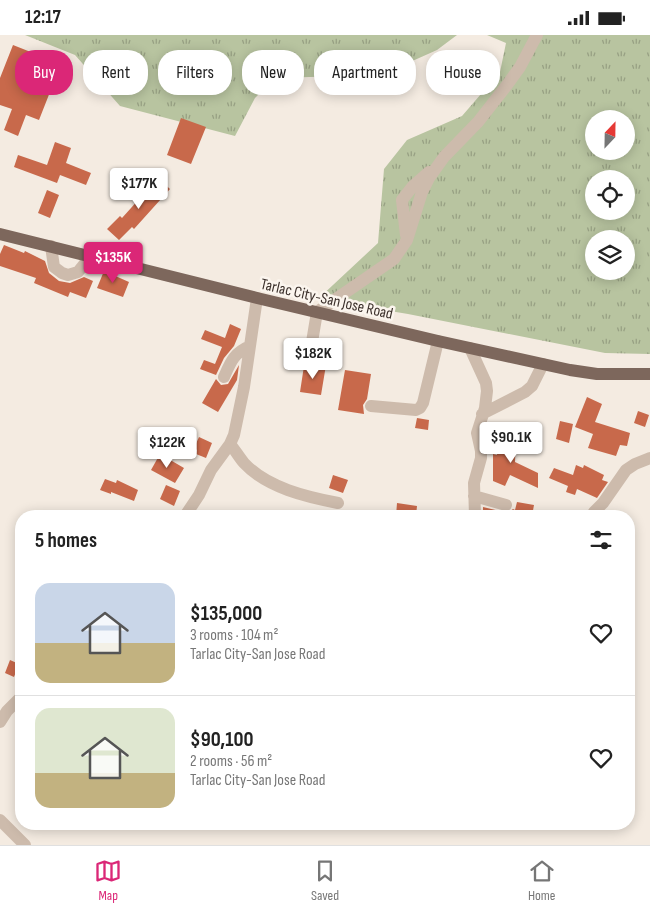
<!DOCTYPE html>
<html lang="en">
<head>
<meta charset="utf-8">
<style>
  :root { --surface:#fff; --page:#f6f6f6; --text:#222; --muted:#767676; --line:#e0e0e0; --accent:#db2777 }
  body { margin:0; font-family:"Sofia Sans Condensed",sans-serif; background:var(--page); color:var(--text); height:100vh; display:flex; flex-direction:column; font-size:19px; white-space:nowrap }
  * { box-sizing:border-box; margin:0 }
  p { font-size:16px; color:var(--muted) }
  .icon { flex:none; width:28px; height:28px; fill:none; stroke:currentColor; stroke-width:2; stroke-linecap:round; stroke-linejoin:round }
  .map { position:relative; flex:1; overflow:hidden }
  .sheet { position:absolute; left:15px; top:475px; width:620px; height:320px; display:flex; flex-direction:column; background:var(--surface); border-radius:20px; box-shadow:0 2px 12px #0003 }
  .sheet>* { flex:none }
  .banner { position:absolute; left:15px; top:15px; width:620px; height:45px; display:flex; gap:10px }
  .needle { width:32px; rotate:22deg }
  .tools { position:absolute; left:585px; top:75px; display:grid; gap:10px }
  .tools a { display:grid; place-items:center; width:50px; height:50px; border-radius:50%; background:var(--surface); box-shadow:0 2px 12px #0003; font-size:25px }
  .price { position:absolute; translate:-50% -42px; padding:0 11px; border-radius:5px; background:#fff; color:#222; font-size:16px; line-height:32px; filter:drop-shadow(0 1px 2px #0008) }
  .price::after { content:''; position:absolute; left:50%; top:30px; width:15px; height:11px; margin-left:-8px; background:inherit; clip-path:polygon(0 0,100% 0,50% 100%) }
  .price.selected { background:var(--accent); color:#fff }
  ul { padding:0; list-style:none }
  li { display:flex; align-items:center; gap:15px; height:125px; padding:0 20px }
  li+li { border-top:1px solid var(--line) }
  li span { display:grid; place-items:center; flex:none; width:140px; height:100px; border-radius:15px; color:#555 }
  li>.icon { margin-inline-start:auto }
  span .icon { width:60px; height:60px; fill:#fffc; stroke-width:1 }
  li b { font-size:21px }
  h2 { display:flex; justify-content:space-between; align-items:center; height:60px; padding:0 20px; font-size:21px }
  .chip { padding:0 18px; border-radius:20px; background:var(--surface); box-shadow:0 2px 12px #0003; font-size:18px; line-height:45px }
  .chip.selected { background:var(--accent); color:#fff }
  .status { display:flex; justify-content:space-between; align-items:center; height:35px; padding:0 25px; background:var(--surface); direction:ltr }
  .status svg { height:14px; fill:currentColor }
  .dock { display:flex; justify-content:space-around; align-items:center; height:70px; border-top:1px solid var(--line); background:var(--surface); font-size:14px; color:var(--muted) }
  .dock a { display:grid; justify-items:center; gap:2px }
  .dock .selected { color:var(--accent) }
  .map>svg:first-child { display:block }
  .grass { fill:url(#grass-tufts); fill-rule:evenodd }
  .building { fill:#c8694b }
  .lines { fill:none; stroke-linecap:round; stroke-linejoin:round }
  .minor { stroke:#cdbbac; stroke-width:12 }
  .major { stroke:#7d675c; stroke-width:12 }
  .labels { text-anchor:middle; stroke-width:5; stroke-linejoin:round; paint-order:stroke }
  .street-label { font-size:16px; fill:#3b302b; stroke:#fbf5ee }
</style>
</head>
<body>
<div class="status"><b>12:17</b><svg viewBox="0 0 49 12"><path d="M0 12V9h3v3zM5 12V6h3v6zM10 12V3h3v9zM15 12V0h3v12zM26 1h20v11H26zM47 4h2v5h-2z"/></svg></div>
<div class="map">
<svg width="650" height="810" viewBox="0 0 650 810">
  <defs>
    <pattern id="grass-tufts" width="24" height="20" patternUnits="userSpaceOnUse" patternTransform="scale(1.25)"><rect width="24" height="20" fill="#b8c4a0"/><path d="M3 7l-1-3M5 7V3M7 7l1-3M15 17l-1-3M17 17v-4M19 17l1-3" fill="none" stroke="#97a083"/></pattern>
  </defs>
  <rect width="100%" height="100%" fill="#f4ebe1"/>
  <path class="grass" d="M25,0H457L437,15L381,40L275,43L255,63L235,101L120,71L75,20Z
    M487,0H650V319L605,318L408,279L318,264L378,208L384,134L407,105L462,81L500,37L506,8ZM594,84H626V116H594ZM594,144H626V176H594ZM594,204H626V236H594Z"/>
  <path class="building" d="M13,10L61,29L39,85L26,80L18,101L4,95L12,74L0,70V43Z
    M181,83L206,92L191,129L167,120Z
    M55,107L71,113L66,128L91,138L86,150L60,140L57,148L14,132L18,120L47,130Z
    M158,143L170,154L134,194L132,192L119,205L107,194L120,181L122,183Z
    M47,155L59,160L50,183L38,178Z
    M4,210L24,218L25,216L45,226L49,238L59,246L70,248L84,242L93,246L86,263L70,257L68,262L34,248L36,243L0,231V219Z
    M104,236L129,247L123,262L97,253Z
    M230,289L241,294L234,311L224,323L216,340L200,334L204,325L215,329L222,312L201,304L205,295L225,303Z
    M316,329L326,330L321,360L300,357L304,331L311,333Z
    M239,330L237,345L218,377L202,368L216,344L221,350L228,349Z
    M345,335L371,339L367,364L363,370L364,379L338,375Z
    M587,362L602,369L595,387L630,398L627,411L620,410L616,421L588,413L593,399L575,392Z
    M638,376L649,380L645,392L634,388Z
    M417,383L429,385L428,395L415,393Z
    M560,386L573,389L569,408L556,404Z
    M498,400L516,401L515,427L538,438V453L510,440L505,451L493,446V419L497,420Z
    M199,402L212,408L206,423L196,419L197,415L194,413Z
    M160,419L184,433L175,448L151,435Z
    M576,430L583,433L584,430L604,440L602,445L608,447L597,463L577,454L575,460L566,457L568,451L549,443L554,433L573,440Z
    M333,440L348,445L343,458L329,453Z
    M105,444L116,448L117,445L138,455L134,466L111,457V459L100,455Z
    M166,450L180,456L174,471L160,464Z
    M517,467L534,470L532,481L483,480V472L508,478L513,474L515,475Z
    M397,468L417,471L416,481H396Z
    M10,625L19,629L14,642L5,638Z"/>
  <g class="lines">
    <path class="minor" d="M406,200L402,165L413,151L429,137
      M51,211L54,232L62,238L68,240L78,237L90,222
      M470,313L486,348L487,356L485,373L477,398L481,416V423L474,448L475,481
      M309,325L317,277L394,224L407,205L422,157L429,143L444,122L478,87L507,50L520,32L537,0
      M224,342C231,326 234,318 250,311
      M371,371L416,375L420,373L423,368L438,306
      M482,379L525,357L532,351L543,329
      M230,409C235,415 239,422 244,428C267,453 307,462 338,468
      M474,461L506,470
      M185,481L199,460L211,435L230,409L234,400L244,352L257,263
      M592,481L594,477L603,468L626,435L635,429L650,423
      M0,687L7,676L21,662
      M0,785L25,810"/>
    <path class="major" d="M0,199L257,263L438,306L570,335L597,339H650"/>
  </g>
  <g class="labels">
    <g class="street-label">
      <text transform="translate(327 263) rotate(13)" y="6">Tarlac City-San Jose Road</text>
    </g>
  </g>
</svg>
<div class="tools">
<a><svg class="needle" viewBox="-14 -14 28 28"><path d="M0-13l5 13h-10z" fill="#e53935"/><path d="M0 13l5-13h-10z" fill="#767676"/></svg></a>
<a><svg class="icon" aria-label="locate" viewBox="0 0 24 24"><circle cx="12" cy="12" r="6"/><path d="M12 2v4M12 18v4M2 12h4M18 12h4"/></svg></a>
<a><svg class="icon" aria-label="layers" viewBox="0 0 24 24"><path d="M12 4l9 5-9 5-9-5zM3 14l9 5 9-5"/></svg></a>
</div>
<b class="price" style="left:139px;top:175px">$177K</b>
<b class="price selected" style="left:113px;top:249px">$135K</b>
<b class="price" style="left:313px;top:345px">$182K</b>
<b class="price" style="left:511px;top:429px">$90.1K</b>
<b class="price" style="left:167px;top:434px">$122K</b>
<div class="banner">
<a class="chip selected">Buy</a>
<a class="chip">Rent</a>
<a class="chip">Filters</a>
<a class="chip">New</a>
<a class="chip">Apartment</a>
<a class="chip">House</a>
</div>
<section class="sheet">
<h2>5 homes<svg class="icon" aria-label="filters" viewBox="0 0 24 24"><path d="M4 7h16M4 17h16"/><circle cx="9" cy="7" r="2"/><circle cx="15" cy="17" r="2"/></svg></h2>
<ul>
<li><span style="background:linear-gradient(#c9d6e8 60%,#c2b280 0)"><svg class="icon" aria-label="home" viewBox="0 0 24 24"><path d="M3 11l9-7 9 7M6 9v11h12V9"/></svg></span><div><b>$135,000</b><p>3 rooms · 104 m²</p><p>Tarlac City-San Jose Road</p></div><svg class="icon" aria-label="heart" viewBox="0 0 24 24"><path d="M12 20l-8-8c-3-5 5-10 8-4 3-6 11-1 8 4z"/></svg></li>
<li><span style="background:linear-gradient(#dfe7d0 65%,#c2b280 0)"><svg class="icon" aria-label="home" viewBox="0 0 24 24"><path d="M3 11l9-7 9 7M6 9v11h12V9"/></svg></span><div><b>$90,100</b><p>2 rooms · 56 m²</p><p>Tarlac City-San Jose Road</p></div><svg class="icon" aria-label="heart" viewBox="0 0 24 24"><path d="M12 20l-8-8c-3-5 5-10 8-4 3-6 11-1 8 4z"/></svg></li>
</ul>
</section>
</div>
<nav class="dock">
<a class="selected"><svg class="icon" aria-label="map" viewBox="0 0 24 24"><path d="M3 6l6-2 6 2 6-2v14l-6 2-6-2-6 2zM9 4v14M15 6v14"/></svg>Map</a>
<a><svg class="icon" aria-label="saved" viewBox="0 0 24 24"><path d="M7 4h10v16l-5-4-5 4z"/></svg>Saved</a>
<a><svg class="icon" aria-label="home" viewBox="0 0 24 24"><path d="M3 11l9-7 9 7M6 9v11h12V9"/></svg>Home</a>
</nav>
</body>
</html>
